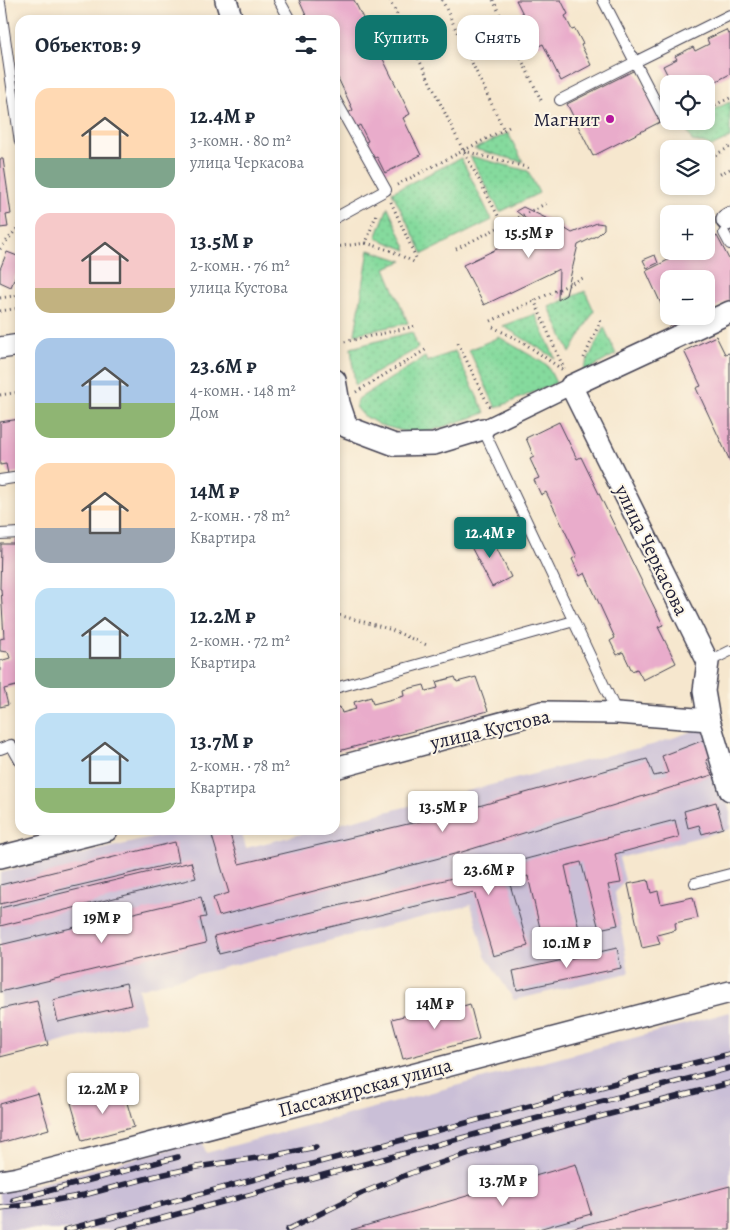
<!DOCTYPE html>
<html lang="ru">
<head>
<meta charset="utf-8">
<style>
  :root { --surface:#fff; --page:#f6f6f7; --text:#1f2937; --muted:#747a83; --accent:#0f766e }
  body { margin:0; font-family:Alegreya,serif; background:var(--page); color:var(--text); height:100vh; display:flex; flex-direction:column; font-size:19px; white-space:nowrap }
  * { box-sizing:border-box; margin:0 }
  p { font-size:16px; color:var(--muted) }
  .icon { flex:none; width:28px; height:28px; fill:none; stroke:currentColor; stroke-width:2; stroke-linecap:round; stroke-linejoin:round }
  .map { position:relative; flex:1; overflow:hidden }
  .sheet { position:absolute; left:15px; top:15px; width:325px; height:820px; display:flex; flex-direction:column; background:var(--surface); border-radius:15px; box-shadow:0 2px 8px #0003 }
  .sheet>* { flex:none }
  .top-card { position:absolute; left:355px; top:15px; width:300px; height:45px; display:flex; gap:10px }
  .fabs { position:absolute; left:660px; top:75px; display:grid; gap:10px }
  .fabs a { display:grid; place-items:center; width:55px; height:55px; border-radius:10px; background:var(--surface); box-shadow:0 2px 8px #0003; font-size:25px }
  .price { position:absolute; translate:-50% -42px; padding:0 11px; border-radius:5px; background:#fff; color:#222; font-size:16px; line-height:32px; filter:drop-shadow(0 1px 2px #0008) }
  .price::after { content:''; position:absolute; left:50%; top:30px; width:15px; height:11px; margin-left:-8px; background:inherit; clip-path:polygon(0 0,100% 0,50% 100%) }
  .price.selected { background:var(--accent); color:#fff }
  ul { padding:0; list-style:none }
  li { display:flex; align-items:center; gap:15px; height:125px; padding:0 20px }
  li span { display:grid; place-items:center; flex:none; width:140px; height:100px; border-radius:15px; color:#555 }
  li>.icon { margin-inline-start:auto }
  span .icon { width:60px; height:60px; fill:#fffc; stroke-width:1 }
  li b { font-size:21px }
  h2 { display:flex; justify-content:space-between; align-items:center; height:60px; padding:0 20px; font-size:21px }
  .tag { padding:0 18px; border-radius:15px; background:var(--surface); box-shadow:0 2px 8px #0003; font-size:18px; line-height:45px }
  .tag.selected { background:var(--accent); color:#fff }
  .map>svg:first-child { display:block }
  .industrial { fill:#cabfd7 }
  .grass { fill:url(#grass-dots); stroke:#547e6c }
  .building { fill:#e9accb }
  .lines { fill:none; stroke-linecap:round; stroke-linejoin:round }
  .service-casing { stroke:#424051; stroke-width:12 }
  .pedestrian-casing { stroke:#424051; stroke-width:19 }
  .minor-casing { stroke:#424051; stroke-width:24 }
  .path { stroke:#424051; stroke-width:3; stroke-dasharray:1 4; stroke-linecap:butt }
  .service { stroke:#fff; stroke-width:10 }
  .pedestrian { stroke:#fff; stroke-width:16 }
  .minor { stroke:#fff; stroke-width:21 }
  .rail-casing { stroke:#22223b; stroke-width:5.5 }
  .rail { stroke:#fcf5e5; stroke-width:4; stroke-dasharray:11; stroke-linecap:butt }
  .poi-dot { fill:#b5179e; stroke:#fcf5e5; stroke-width:2 }
  .labels { text-anchor:middle; stroke-width:4; stroke-linejoin:round; paint-order:stroke }
  .poi-label { font-size:20px; fill:#22223b; stroke:#fcf5e5; text-anchor:end }
  .street-label { font-size:20px; fill:#22223b; stroke:#fcf5e5 }
</style>
</head>
<body>
<div class="map">
<svg width="730" height="1230" viewBox="0 0 730 1230">
  <defs>
    <pattern id="grass-dots" width="8" height="8" patternUnits="userSpaceOnUse" patternTransform="scale(1.25)"><rect width="8" height="8" fill="#85da9d"/><path d="M2 2h.1M6 6h.1" fill="none" stroke="#73bb88" stroke-width="1.8" stroke-linecap="round"/></pattern>
  </defs>
  <rect width="100%" height="100%" fill="#fcf5e5"/>
  <filter id="ink" filterUnits="userSpaceOnUse"><feTurbulence type="fractalNoise" baseFrequency=".02" numOctaves="2"/><feDisplacementMap in="SourceGraphic" scale="10" xChannelSelector="R" yChannelSelector="G"/><feConvolveMatrix kernelMatrix="1 2 1 2 8 2 1 2 1" color-interpolation-filters="sRGB"/></filter>
  <filter id="wash" filterUnits="userSpaceOnUse"><feTurbulence type="fractalNoise" baseFrequency=".0096" numOctaves="4" result="noise"/><feDisplacementMap in="SourceGraphic" scale="20" xChannelSelector="R" yChannelSelector="G"/><feGaussianBlur stdDeviation="1.12" result="paint"/><feColorMatrix in="noise" values="0 0 0 0 0 0 0 0 0 0 0 0 0 0 0 0 0 1.4 0 .05"/><feComposite in="paint" operator="in"/></filter>
  <g filter="url(#wash)">
    <rect width="100%" height="100%" fill="#f6e7ce"/>
    <path class="industrial" d="M705,727L730,811V829L619,858L625,880L615,893L629,973L514,1000L485,955L471,905L138,989L145,1021L0,1057V873L186,830H241L246,848L316,830H335V825L596,758L652,745Z
      M730,1012V1230H0V1191L22,1188L202,1141L206,1153Z"/>
    <path class="grass" d="M730,102V138L713,146L692,141L684,124L690,121H706V113Z
      M508,133L523,162L474,149Z
      M470,156L528,171L539,193L500,212Z
      M461,158L492,220L423,254L392,192Z
      M388,207L407,250L376,238Z
      M369,250L403,261L385,268L408,323L355,334Z
      M585,291L594,311L570,353L549,307Z
      M535,314L555,358L503,326Z
      M604,327L616,354L581,374Z
      M412,332L418,348L355,385L351,348Z
      M499,337L547,365L556,383L496,408L469,350Z
      M455,351L485,413L428,432L414,434L380,425L363,415L356,407L358,399L425,357L427,362Z"/>
    <g id="blocks">
      <path class="building" d="M299,0H354L410,114L403,118L421,155L385,173L377,157L371,160L362,144L368,141L360,125L355,128L348,113L353,110L338,78L335,79V20H308Z
        M516,0H561L568,14L565,16L572,30L575,29L583,44L581,45L591,65L561,81L543,44L539,46Z
        M726,30L728,34L730,33V74L709,85L707,79L698,84H672L663,66L677,59L675,56L693,47L695,51L709,44L707,39Z
        M635,70L662,121L593,156L567,104Z
        M0,159H3L11,214L6,215L8,227L0,228Z
        M523,207L554,222L572,233L597,223L604,224V229L598,235L578,245L566,295L558,300L559,269L484,305L463,265L539,229L516,211Z
        M717,236L730,261V300L706,312V279H669V316H697L672,328L646,271L686,251H706V241Z
        M7,252L20,257V265L11,287L0,282V269Z
        M655,255L658,263L647,268L643,260Z
        M716,336L725,354L729,353L730,356V461L696,388L701,386L684,351Z
        M20,419V472L8,474L6,464L0,465V422Z
        M559,422L577,459L581,457L663,625L658,627L676,663L643,680L637,669L632,671L623,652L617,655L610,641L615,638L585,573L580,576L572,559L577,556L546,492L541,495L534,480L539,478L530,459L534,457L526,438Z
        M488,531L511,577L492,587L468,541Z
        M15,540H20V685L4,689L8,705L0,707V661L10,658L8,652L0,651V639L4,638L1,589H0L1,544H14Z
        M455,677L457,682L476,677L488,711L335,752V708L340,707L342,713L356,709L354,702L371,697L373,704L404,696L403,690L424,685L426,691L438,688L436,682Z
        M704,740L710,757L706,760L712,775L462,852L219,916L213,898L229,893L212,836L229,831L239,864L450,814L647,759L654,776L668,773L662,756Z
        M716,802L723,828L702,834L699,825L688,828L684,811Z
        M675,820L679,837L615,854L621,883L608,885L618,925L599,929L581,862L565,866L580,934L543,941L528,876L509,881L528,946L493,956L474,892L219,954L214,936L469,874Z
        M175,842L179,862L0,904V885Z
        M191,862L196,878L0,926V908Z
        M648,880L651,893L658,891L661,904L693,897L698,918L675,923L676,930L657,935L660,944L642,948L628,884Z
        M201,897L206,917L200,918L206,943L0,992V945Z
        M617,948L621,968L517,990L513,971Z
        M126,983L131,1005L58,1022L53,1000Z
        M37,1001L48,1045L0,1057V1009Z
        M452,1003L453,1009L470,1004L479,1039L403,1059L392,1019L419,1012L421,1016L439,1012L437,1006Z
        M123,1089L134,1127L82,1141L71,1103Z
        M38,1093L49,1129L0,1143V1104Z
        M576,1164L591,1214L535,1230H351Z
        M730,1186V1230H569V1229Z"/>
    </g>
  </g>
  <g filter="url(#ink)">
    <use href="#blocks" fill-opacity="0" stroke="#424051" stroke-width="1"/>
    <g class="lines">
      <defs>
        <path id="service" d="M279,0L290,20
          M603,0L635,62L730,15
          M0,3L20,142
          M335,99L386,190L335,218
          M560,100L635,62L665,120
          M724,233L730,244
          M483,429L617,713
          M0,480L20,477
          M0,534L20,533
          M708,662L730,651
          M335,688L574,621
          M0,749L11,745L20,761
          M695,883L730,874"/>
        <path id="pedestrian" d="M483,429L571,386"/>
        <path id="minor" d="M226,0L232,20
          M727,220L730,218
          M730,312L571,386L708,662L704,691L709,720L730,790
          M0,348L20,345
          M335,380L339,403L347,427L395,445L434,444L483,429
          M335,768L542,712L617,713L709,720
          M0,857L107,830
          M0,1181L18,1178L730,992"/>
      </defs>
      <use href="#service" class="service-casing"/>
      <use href="#pedestrian" class="pedestrian-casing"/>
      <use href="#minor" class="minor-casing"/>
      <path class="path" d="M390,0L463,150L503,225
        M442,0L504,130
        M493,0L542,102
        M706,109L730,98
        M464,151L530,168
        M711,157L730,147
        M720,174L730,169
        M397,185L509,127
        M391,202L417,260
        M366,243L389,250L414,262
        M335,247L366,243L377,212
        M0,249L20,225
        M456,249L547,203
        M0,298L20,295
        M534,300L564,369
        M0,311L20,308
        M491,321L583,278
        M493,327L524,343L563,370
        M458,343L490,408
        M335,344L416,326
        M584,358L602,317
        M356,392L427,349
        M0,395L20,392
        M335,614L389,629L429,646"/>
      <use href="#service" class="service"/>
      <use href="#pedestrian" class="pedestrian"/>
      <use href="#minor" class="minor"/>
      <defs>
        <path id="rail" d="M13,1200L178,1157
          M0,1208L34,1204L84,1195L156,1176L197,1167L271,1156L316,1147
          M65,1230L657,1072L730,1054
          M118,1230L484,1132L730,1068
          M287,1230L362,1193L411,1173L470,1153L564,1126L730,1083"/>
      </defs>
      <use href="#rail" class="rail-casing"/>
      <use href="#rail" class="rail"/>
    </g>
  </g>
  <circle class="poi-dot" cx="610" cy="119" r="5"/>
  <g class="labels">
    <g class="poi-label">
      <text x="600" y="126">Магнит</text>
    </g>
    <g class="street-label">
      <text transform="translate(652 550) rotate(64)" y="7">улица Черкасова</text>
      <text transform="translate(490 729) rotate(-13)" y="7">улица Кустова</text>
      <text transform="translate(365 1087) rotate(-15)" y="7">Пассажирская улица</text>
    </g>
  </g>
</svg>
<div class="fabs">
<a><svg class="icon" aria-label="locate" viewBox="0 0 24 24"><circle cx="12" cy="12" r="6"/><path d="M12 2v4M12 18v4M2 12h4M18 12h4"/></svg></a>
<a><svg class="icon" aria-label="layers" viewBox="0 0 24 24"><path d="M12 4l9 5-9 5-9-5zM3 14l9 5 9-5"/></svg></a>
<a>+</a>
<a>−</a>
</div>
<b class="price" style="left:529px;top:259px">15.5M ₽</b>
<b class="price selected" style="left:490px;top:559px">12.4M ₽</b>
<b class="price" style="left:443px;top:833px">13.5M ₽</b>
<b class="price" style="left:489px;top:896px">23.6M ₽</b>
<b class="price" style="left:102px;top:944px">19M ₽</b>
<b class="price" style="left:567px;top:969px">10.1M ₽</b>
<b class="price" style="left:435px;top:1030px">14M ₽</b>
<b class="price" style="left:103px;top:1115px">12.2M ₽</b>
<b class="price" style="left:503px;top:1207px">13.7M ₽</b>
<div class="top-card">
<a class="tag selected">Купить</a>
<a class="tag">Снять</a>
</div>
<section class="sheet">
<h2>Объектов: 9<svg class="icon" aria-label="filters" viewBox="0 0 24 24"><path d="M4 7h16M4 17h16"/><circle cx="9" cy="7" r="2"/><circle cx="15" cy="17" r="2"/></svg></h2>
<ul>
<li><span style="background:linear-gradient(#ffd9b3 70%,#7fa58c 0)"><svg class="icon" aria-label="home" viewBox="0 0 24 24"><path d="M3 11l9-7 9 7M6 9v11h12V9"/></svg></span><div><b>12.4M ₽</b><p>3-комн. · 80 m²</p><p>улица Черкасова</p></div></li>
<li><span style="background:linear-gradient(#f6c9c9 75%,#c2b280 0)"><svg class="icon" aria-label="home" viewBox="0 0 24 24"><path d="M3 11l9-7 9 7M6 9v11h12V9"/></svg></span><div><b>13.5M ₽</b><p>2-комн. · 76 m²</p><p>улица Кустова</p></div></li>
<li><span style="background:linear-gradient(#a9c7e8 65%,#8fb573 0)"><svg class="icon" aria-label="home" viewBox="0 0 24 24"><path d="M3 11l9-7 9 7M6 9v11h12V9"/></svg></span><div><b>23.6M ₽</b><p>4-комн. · 148 m²</p><p>Дом</p></div></li>
<li><span style="background:linear-gradient(#ffd9b3 65%,#9aa5b1 0)"><svg class="icon" aria-label="home" viewBox="0 0 24 24"><path d="M3 11l9-7 9 7M6 9v11h12V9"/></svg></span><div><b>14M ₽</b><p>2-комн. · 78 m²</p><p>Квартира</p></div></li>
<li><span style="background:linear-gradient(#bfe0f5 70%,#7fa58c 0)"><svg class="icon" aria-label="home" viewBox="0 0 24 24"><path d="M3 11l9-7 9 7M6 9v11h12V9"/></svg></span><div><b>12.2M ₽</b><p>2-комн. · 72 m²</p><p>Квартира</p></div></li>
<li><span style="background:linear-gradient(#bfe0f5 75%,#8fb573 0)"><svg class="icon" aria-label="home" viewBox="0 0 24 24"><path d="M3 11l9-7 9 7M6 9v11h12V9"/></svg></span><div><b>13.7M ₽</b><p>2-комн. · 78 m²</p><p>Квартира</p></div></li>
</ul>
</section>
</div>
</body>
</html>
